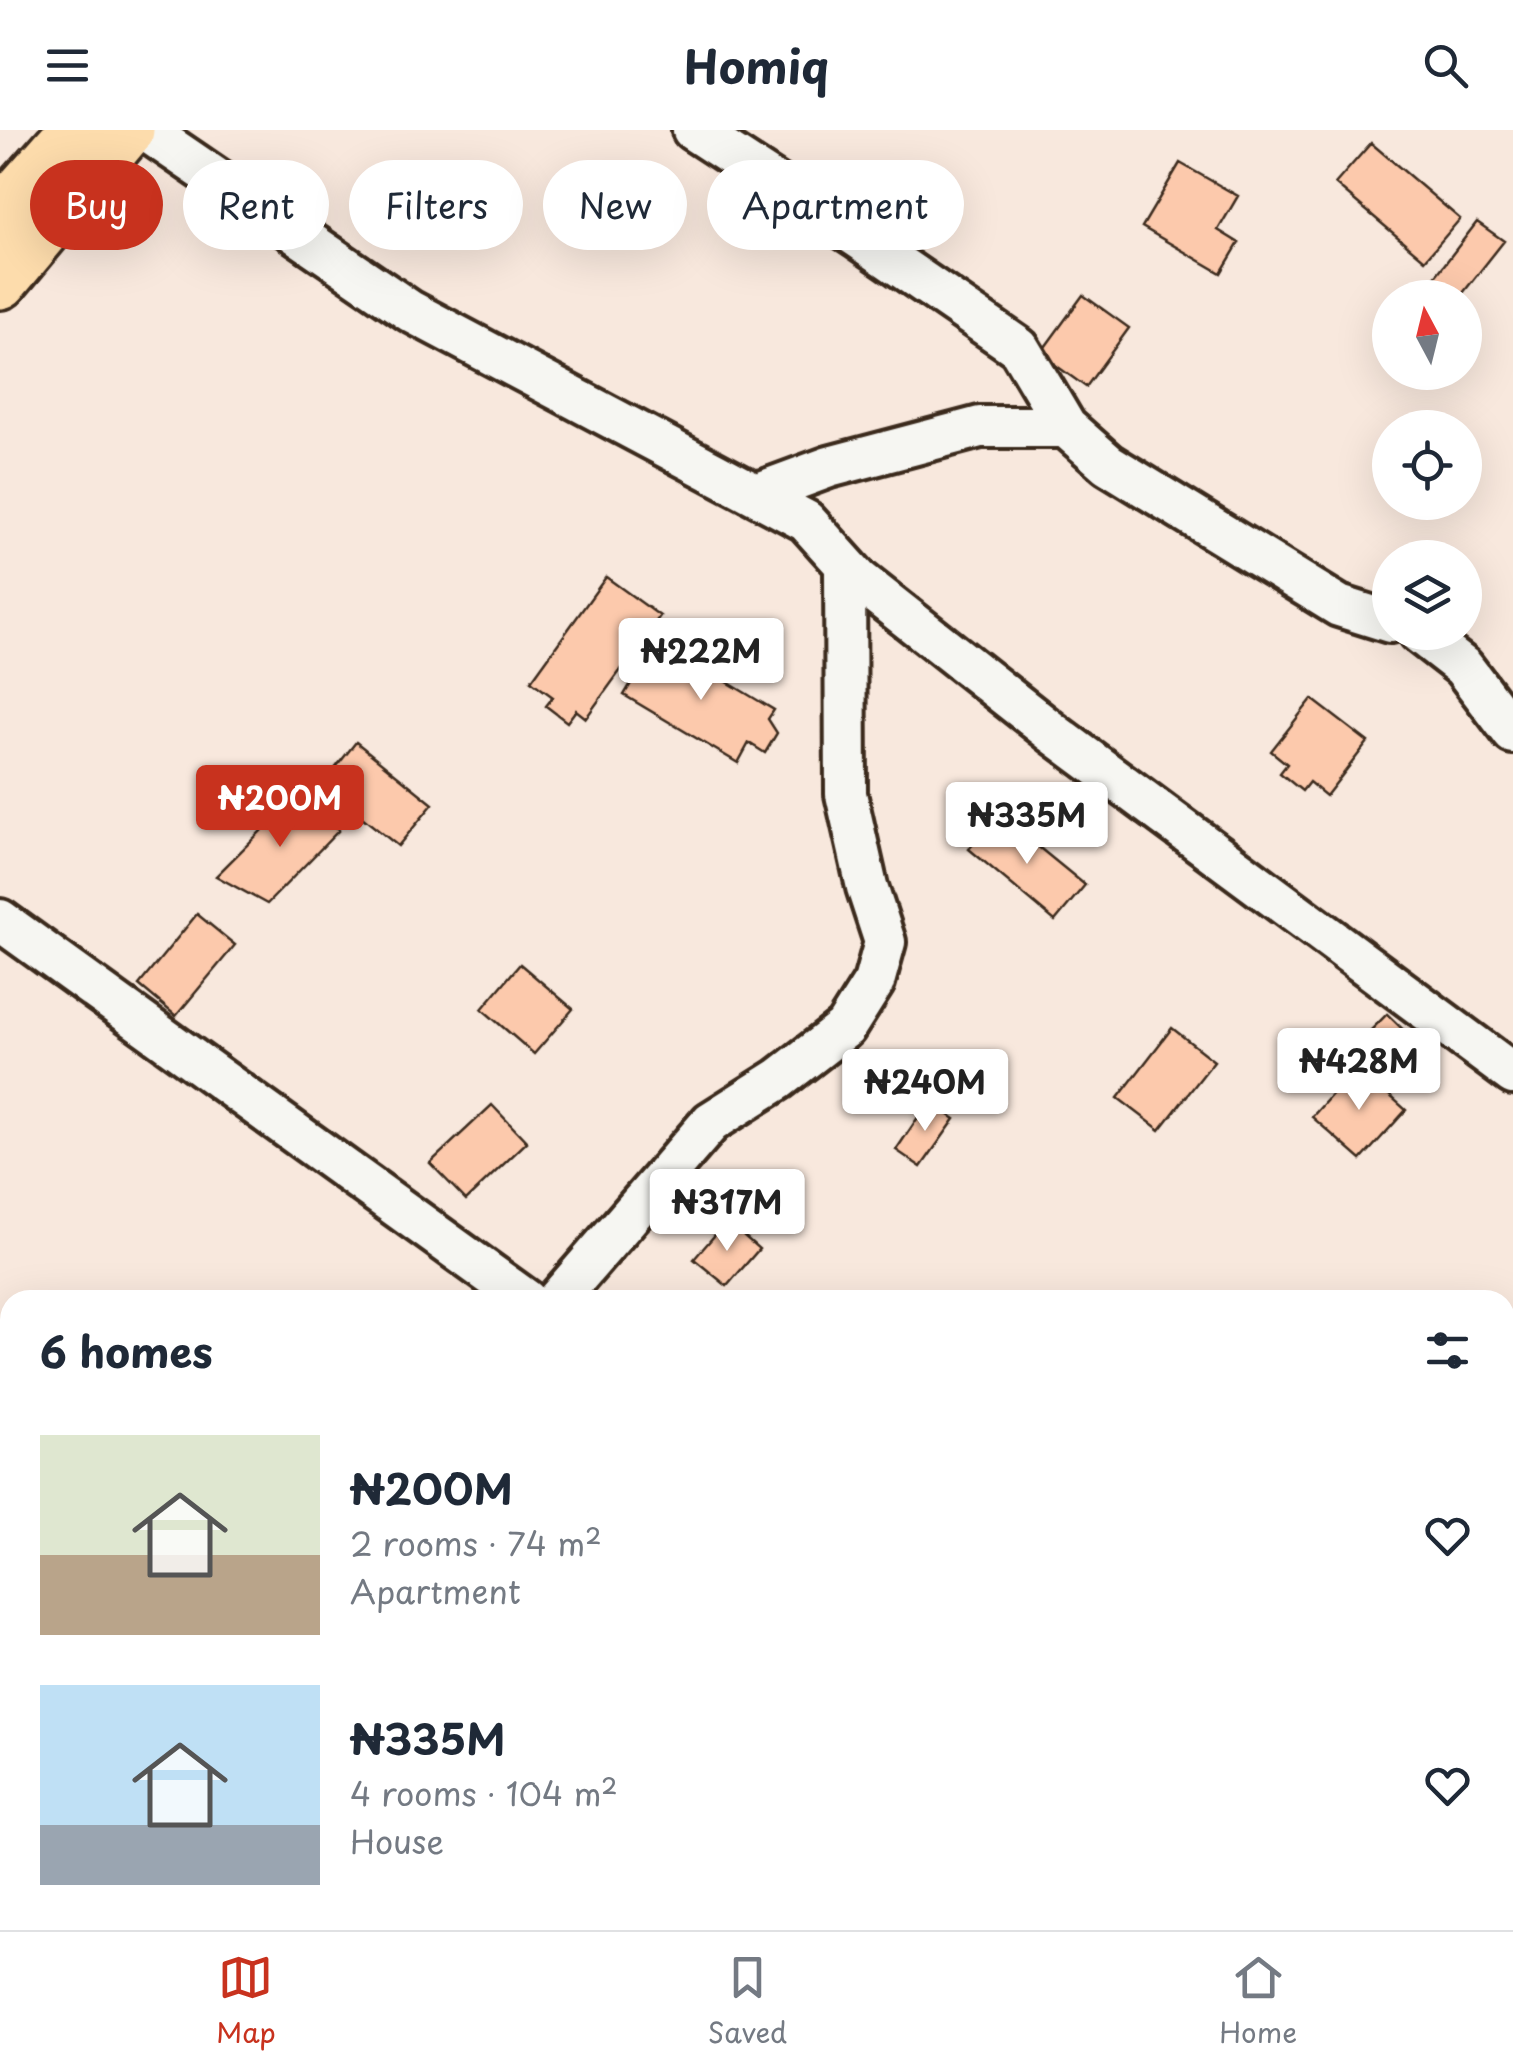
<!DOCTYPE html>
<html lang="en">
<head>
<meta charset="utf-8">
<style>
  :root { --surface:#fff; --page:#f6f6f7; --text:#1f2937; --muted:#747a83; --line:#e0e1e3; --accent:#c8321e }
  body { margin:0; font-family:"Playpen Sans",sans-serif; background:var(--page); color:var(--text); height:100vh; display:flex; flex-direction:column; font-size:38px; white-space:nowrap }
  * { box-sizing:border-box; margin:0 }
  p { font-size:32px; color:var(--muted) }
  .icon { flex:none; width:55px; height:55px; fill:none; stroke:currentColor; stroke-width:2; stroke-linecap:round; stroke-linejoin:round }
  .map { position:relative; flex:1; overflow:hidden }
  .sheet { position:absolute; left:0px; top:1160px; width:1515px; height:640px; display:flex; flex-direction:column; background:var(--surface); border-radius:30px 30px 0 0; box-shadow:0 10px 40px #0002 }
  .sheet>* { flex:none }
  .banner { position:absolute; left:30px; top:30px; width:1000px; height:90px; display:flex; gap:20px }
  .needle { width:65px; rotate:353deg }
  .buttons { position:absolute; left:1372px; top:150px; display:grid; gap:20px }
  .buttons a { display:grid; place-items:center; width:110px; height:110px; border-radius:50%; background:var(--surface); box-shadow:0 10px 40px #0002; font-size:50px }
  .price { position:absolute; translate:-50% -85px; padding:0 22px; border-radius:10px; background:#fff; color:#222; font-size:32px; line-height:65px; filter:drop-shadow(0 2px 5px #0008) }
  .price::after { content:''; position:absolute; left:50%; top:60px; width:30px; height:22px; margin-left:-15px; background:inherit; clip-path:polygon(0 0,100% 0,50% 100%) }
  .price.on { background:var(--accent); color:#fff }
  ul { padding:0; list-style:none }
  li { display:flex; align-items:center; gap:30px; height:250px; padding:0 40px }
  li span { display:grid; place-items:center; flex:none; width:280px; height:200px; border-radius:0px; color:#555 }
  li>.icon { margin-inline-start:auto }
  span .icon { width:120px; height:120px; fill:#fffc; stroke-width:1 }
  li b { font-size:42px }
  h2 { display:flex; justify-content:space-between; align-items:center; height:120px; padding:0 40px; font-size:42px }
  .chip { padding:0 35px; border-radius:45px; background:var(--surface); box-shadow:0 10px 40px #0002; font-size:35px; line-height:90px }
  .chip.on { background:var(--accent); color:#fff }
  header { display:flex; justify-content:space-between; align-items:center; height:130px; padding:0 40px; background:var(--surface); font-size:45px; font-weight:700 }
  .tab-bar { display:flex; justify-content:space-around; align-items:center; height:140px; border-top:2px solid var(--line); background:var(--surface); font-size:28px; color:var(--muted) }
  .tab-bar a { display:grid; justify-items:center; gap:5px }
  .tab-bar .on { color:var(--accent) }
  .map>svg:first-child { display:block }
  .building { fill:#fcc9ac; stroke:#3b2a1e; stroke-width:2.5 }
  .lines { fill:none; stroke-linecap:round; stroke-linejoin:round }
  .minor-casing { stroke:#3b2a1e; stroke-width:48 }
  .highway-casing { stroke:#3b2a1e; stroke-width:62 }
  .minor { stroke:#f6f6f2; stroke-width:40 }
  .highway { stroke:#fddcac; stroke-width:55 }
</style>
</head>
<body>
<header><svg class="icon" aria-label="menu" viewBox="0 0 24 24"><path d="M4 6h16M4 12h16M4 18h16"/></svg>Homiq<svg class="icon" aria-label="search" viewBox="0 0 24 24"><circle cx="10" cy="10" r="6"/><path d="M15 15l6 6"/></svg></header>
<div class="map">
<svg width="1513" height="1800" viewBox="0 0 1513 1800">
  <rect width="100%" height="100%" fill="#f8e8dd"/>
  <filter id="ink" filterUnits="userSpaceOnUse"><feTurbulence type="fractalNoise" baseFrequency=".01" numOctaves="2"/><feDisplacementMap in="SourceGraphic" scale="20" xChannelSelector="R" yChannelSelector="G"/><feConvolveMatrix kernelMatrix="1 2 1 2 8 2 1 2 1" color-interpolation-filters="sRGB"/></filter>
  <g filter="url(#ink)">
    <path class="building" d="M1371,13L1460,89L1425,130L1335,54Z
      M1180,33L1238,66L1218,100L1239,113L1221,143L1142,97Z
      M1477,92L1504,111L1459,168L1434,148Z
      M1083,165L1129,198L1086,257L1040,224Z
      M606,447L660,486L586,588L576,580L567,592L546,576L553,567L531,551Z
      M657,510L774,580L768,589L777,603L765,623L749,613L738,633L624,565Z
      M1312,569L1368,612L1326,666L1309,652L1302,661L1280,643L1287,634L1271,621Z
      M356,612L433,674L398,716L322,655Z
      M300,662L339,700L267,774L216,746Z
      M998,684L1085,755L1055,791L969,719Z
      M197,784L235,815L176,886L139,855Z
      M520,834L573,879L534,924L482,879Z
      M1387,884L1425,921L1393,952L1356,915Z
      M1172,898L1214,931L1160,1000L1118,968Z
      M1357,936L1406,980L1361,1030L1312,987Z
      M929,971L955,989L921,1037L896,1020Z
      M492,975L527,1012L466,1070L430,1033Z
      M727,1091L759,1119L727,1156L694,1129Z
      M10,1574V1610L0,1604V1588Z
      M1505,1577L1513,1582V1620L1505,1615Z
      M0,1629L10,1635V1661L0,1677Z
      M10,1670V1748L5,1747L0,1755V1686Z
      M190,1790H253L256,1792L251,1800H183Z"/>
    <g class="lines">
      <defs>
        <path id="minor" d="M145,0L410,181L806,391L859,450L1053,603L1513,944
          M693,0L859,108L1019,218L1066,297L1108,334L1339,476L1390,492
          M756,364L829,337L980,297H1066
          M1418,502L1463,537L1513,603
          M0,790L526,1170
          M557,1170L711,992L779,949L845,898L874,852L885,812L867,757L846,664L845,435
          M0,1399L10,1407
          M522,1790L535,1800
          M1385,1790L1399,1800"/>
        <path id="highway" d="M0,87L77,0
          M0,151L126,0"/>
      </defs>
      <use href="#minor" class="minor-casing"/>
      <use href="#highway" class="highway-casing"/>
      <use href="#minor" class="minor"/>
      <use href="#highway" class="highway"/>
    </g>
  </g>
</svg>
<div class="buttons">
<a><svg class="needle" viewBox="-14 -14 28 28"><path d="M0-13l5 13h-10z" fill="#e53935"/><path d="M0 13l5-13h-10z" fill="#747a83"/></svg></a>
<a><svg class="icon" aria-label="locate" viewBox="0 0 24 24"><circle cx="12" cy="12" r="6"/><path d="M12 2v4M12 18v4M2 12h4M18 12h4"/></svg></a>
<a><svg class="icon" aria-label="layers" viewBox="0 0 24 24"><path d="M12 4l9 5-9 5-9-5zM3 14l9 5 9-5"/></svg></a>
</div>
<b class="price" style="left:701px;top:573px">₦222M</b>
<b class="price on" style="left:280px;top:720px">₦200M</b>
<b class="price" style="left:1027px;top:737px">₦335M</b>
<b class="price" style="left:1359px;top:983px">₦428M</b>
<b class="price" style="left:925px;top:1004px">₦240M</b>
<b class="price" style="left:727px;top:1124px">₦317M</b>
<div class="banner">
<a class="chip on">Buy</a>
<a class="chip">Rent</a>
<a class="chip">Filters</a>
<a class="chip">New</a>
<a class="chip">Apartment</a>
</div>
<section class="sheet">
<h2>6 homes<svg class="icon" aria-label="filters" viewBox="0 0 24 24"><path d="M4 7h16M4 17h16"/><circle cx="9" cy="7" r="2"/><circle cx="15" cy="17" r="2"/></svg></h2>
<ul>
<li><span style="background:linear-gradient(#dfe7d0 60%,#b9a48a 0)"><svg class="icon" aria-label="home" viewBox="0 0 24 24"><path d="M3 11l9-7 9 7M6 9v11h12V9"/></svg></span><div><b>₦200M</b><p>2 rooms · 74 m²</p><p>Apartment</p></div><svg class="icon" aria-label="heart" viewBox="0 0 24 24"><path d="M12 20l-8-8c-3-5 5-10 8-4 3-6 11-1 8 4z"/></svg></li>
<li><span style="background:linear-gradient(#bfe0f5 70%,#9aa5b1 0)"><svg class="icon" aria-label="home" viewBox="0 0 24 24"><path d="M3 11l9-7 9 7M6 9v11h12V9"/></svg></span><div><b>₦335M</b><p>4 rooms · 104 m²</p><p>House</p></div><svg class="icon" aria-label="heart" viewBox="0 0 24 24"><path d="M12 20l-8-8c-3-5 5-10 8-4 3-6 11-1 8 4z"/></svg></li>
</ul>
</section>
</div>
<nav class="tab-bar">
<a class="on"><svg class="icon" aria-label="map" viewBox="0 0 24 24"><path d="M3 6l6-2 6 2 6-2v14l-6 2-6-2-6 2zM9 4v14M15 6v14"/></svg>Map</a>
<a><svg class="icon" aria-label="saved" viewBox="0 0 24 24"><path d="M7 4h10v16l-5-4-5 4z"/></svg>Saved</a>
<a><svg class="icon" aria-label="home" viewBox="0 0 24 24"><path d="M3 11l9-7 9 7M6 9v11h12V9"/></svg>Home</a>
</nav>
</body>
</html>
